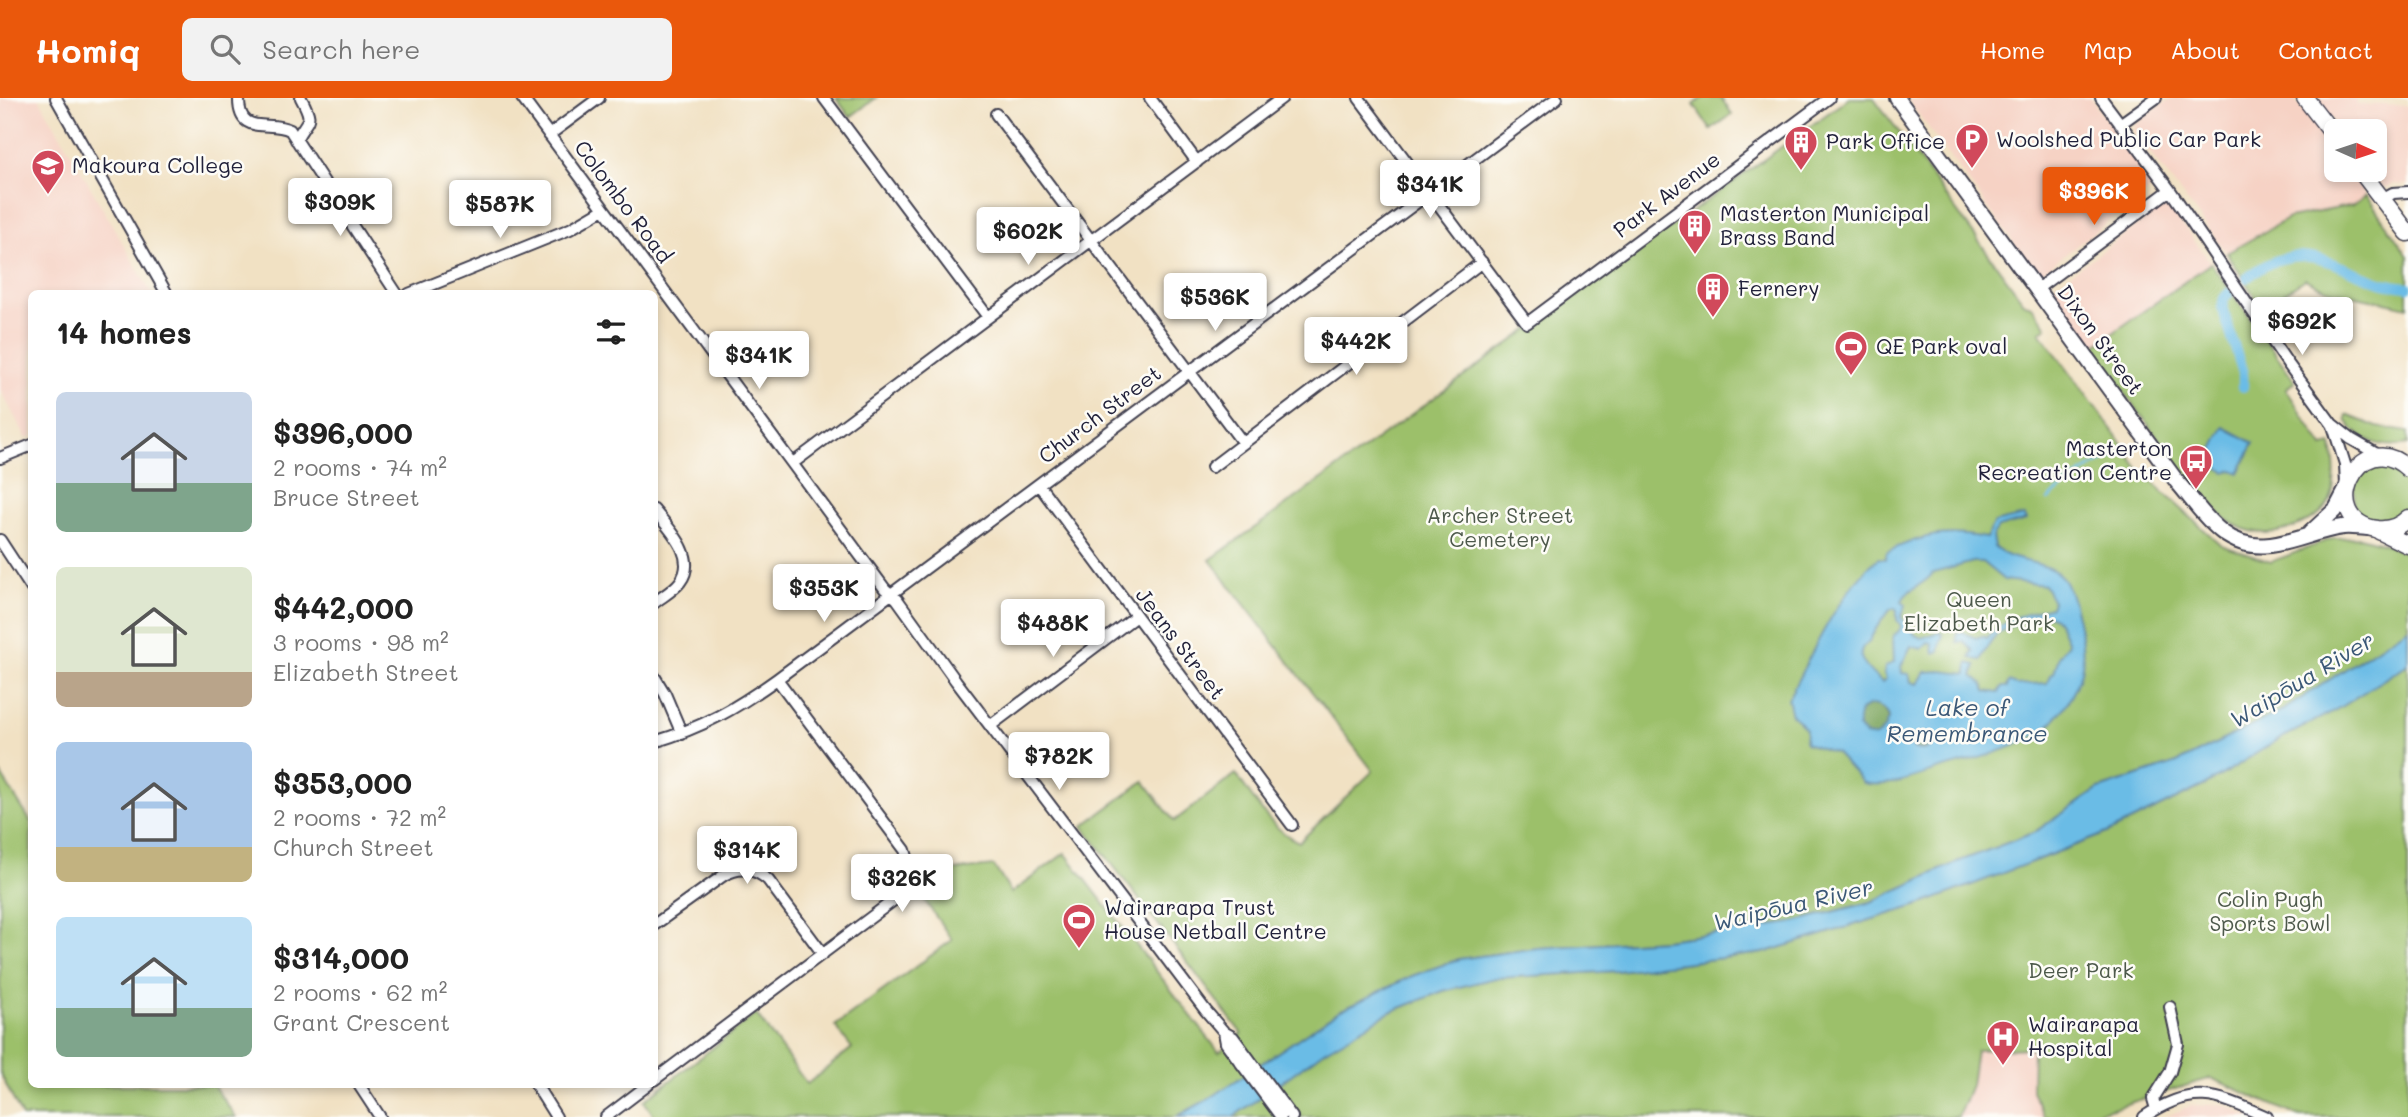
<!DOCTYPE html>
<html lang="en">
<head>
<meta charset="utf-8">
<style>
  :root { --surface:#fff; --page:#f2f2f2; --text:#222; --muted:#767676; --accent:#ea580c }
  body { margin:0; font-family:Mali,sans-serif; background:var(--page); color:var(--text); height:100vh; display:flex; flex-direction:column; font-size:26px; white-space:nowrap }
  * { box-sizing:border-box; margin:0 }
  p { font-size:23px; color:var(--muted) }
  .icon { flex:none; width:38px; height:38px; fill:none; stroke:currentColor; stroke-width:2; stroke-linecap:round; stroke-linejoin:round }
  .map { position:relative; flex:1; overflow:hidden }
  .details { position:absolute; left:28px; top:192px; width:630px; height:798px; display:flex; flex-direction:column; background:var(--surface); border-radius:10px; box-shadow:0 4px 10px #0003 }
  .details>* { flex:none }
  .needle { width:46px; rotate:93deg }
  .controls { position:absolute; left:2324px; top:21px; display:grid; gap:14px }
  .controls a { display:grid; place-items:center; width:63px; height:63px; border-radius:10px; background:var(--surface); box-shadow:0 4px 10px #0003; font-size:35px }
  .price { position:absolute; translate:-50% -60px; padding:0 16px; border-radius:7px; background:#fff; color:#222; font-size:23px; line-height:46px; filter:drop-shadow(0 2px 4px #0008) }
  .price::after { content:''; position:absolute; left:50%; top:42px; width:21px; height:16px; margin-left:-10px; background:inherit; clip-path:polygon(0 0,100% 0,50% 100%) }
  .price.selected { background:var(--accent); color:#fff }
  ul { padding:0; list-style:none }
  li { display:flex; align-items:center; gap:21px; height:175px; padding:0 28px }
  li span { display:grid; place-items:center; flex:none; width:196px; height:140px; border-radius:10px; color:#555 }
  li>.icon { margin-inline-start:auto }
  span .icon { width:84px; height:84px; fill:#fffc; stroke-width:1 }
  li b { font-size:30px }
  h2 { display:flex; justify-content:space-between; align-items:center; height:84px; padding:0 28px; font-size:30px }
  header { display:flex; align-items:center; gap:42px; box-sizing:border-box; height:98px; padding:0 35px; background:var(--accent); color:#fff }
  header strong { font-size:33px }
  nav { display:flex; gap:38px; margin-inline-start:auto; font-size:24px }
  .search { width:490px; height:63px; background:var(--page); display:flex; align-items:center; gap:18px; box-sizing:border-box; padding:0 24px; border-radius:10px; color:var(--muted); font-size:26px }
  .map>svg:first-child { display:block }
  .built { fill:#f6d2c4 }
  .green { fill:#9cc06a; stroke:#5f7152; stroke-width:2 }
  .forest { fill:#7da65e; stroke:#50644c; stroke-width:2 }
  .water { fill:#6abce6; stroke:#466f90; stroke-width:2; fill-rule:evenodd }
  .lines { fill:none; stroke-linecap:round; stroke-linejoin:round }
  .stream { stroke:#6abce6; stroke-width:2.5 }
  .canal { stroke:#6abce6; stroke-width:10 }
  .minor-casing { stroke:#413f4f; stroke-width:14 }
  .major-casing { stroke:#413f4f; stroke-width:18 }
  .highway-casing { stroke:#413f4f; stroke-width:19 }
  .minor { stroke:#fff; stroke-width:10 }
  .major { stroke:#fff; stroke-width:14 }
  .highway { stroke:#fff; stroke-width:16 }
  .labels { text-anchor:middle; stroke-width:5; stroke-linejoin:round; paint-order:stroke }
  .poi-label { font-size:21px; fill:#22223b; stroke:#fdfcf7; text-anchor:start }
  .street-label { font-size:21px; fill:#22223b; stroke:#fdfcf7 }
  .park-label { font-size:21px; fill:#4d594b; stroke:#fdfcf7 }
  .water-label { font-size:23px; font-style:italic; fill:#3b5877; stroke:#fdfcf7 }
</style>
</head>
<body>
<header>
<strong>Homiq</strong>
<div class="search"><svg class="icon" aria-label="search" viewBox="0 0 24 24"><circle cx="10" cy="10" r="6"/><path d="M15 15l6 6"/></svg>Search here</div>
<nav><a>Home</a><a>Map</a><a>About</a><a>Contact</a></nav>
</header>
<div class="map">
<svg width="2408" height="1019" viewBox="0 0 2408 1019">
  <rect width="100%" height="100%" fill="#fdfcf7"/>
  <filter id="ink" filterUnits="userSpaceOnUse"><feTurbulence type="fractalNoise" baseFrequency=".0143" numOctaves="2"/><feDisplacementMap in="SourceGraphic" scale="14" xChannelSelector="R" yChannelSelector="G"/><feConvolveMatrix kernelMatrix="1 2 1 2 8 2 1 2 1" color-interpolation-filters="sRGB"/></filter>
  <filter id="wash" filterUnits="userSpaceOnUse"><feTurbulence type="fractalNoise" baseFrequency=".00686" numOctaves="4" result="noise"/><feDisplacementMap in="SourceGraphic" scale="28" xChannelSelector="R" yChannelSelector="G"/><feGaussianBlur stdDeviation="1.57" result="paint"/><feColorMatrix in="noise" values="0 0 0 0 0 0 0 0 0 0 0 0 0 0 0 0 0 1.4 0 .05"/><feComposite in="paint" operator="in"/></filter>
  <g filter="url(#wash)">
    <rect width="100%" height="100%" fill="#f1e1c3"/>
    <path class="built" d="M0,0H39L152,196H32V338L26,340L0,291Z
      M2090,0L2150,82L2152,90L2038,177L1907,1Z
      M2171,0H2294L2336,57V72H2347L2366,97L2353,107L2289,120L2227,155L2133,33L2135,27Z
      M2315,0H2356V6L2408,8V87L2394,86L2383,90L2370,72H2375V33H2341Z
      M2167,106L2211,165L2092,250L2047,193Z
      M2034,950L2032,993L2045,1019H1958L1971,987L1976,952Z
      M2222,1006L2251,1019H2165L2190,1008Z"/>
    <path class="green" d="M836,0H876L850,19Z
      M1702,0H1721L1732,16L1711,32L1694,7Z
      M1849,0H1874L2025,206L2032,208L2047,229L2040,234L2115,336L2140,373L2221,447L2271,464L2334,440L2360,439L2382,445L2403,454L2408,461V530L2285,611L2177,665L2099,691L2033,735L1960,763L1871,804L1790,825L1665,842L1537,850L1459,861L1412,878L1339,913L1209,1001L1176,1019H655L644,1003L756,916L807,986L852,950L835,928L952,842L921,797L930,784V775L994,768L1011,795L1065,755L1219,954L1242,936L1083,728L1144,683L1174,723L1236,676C1253,700 1271,732 1299,744L1373,673L1210,462Z
      M2366,97L2408,158V209L2328,192L2305,181L2262,210L2227,155L2289,120L2353,107Z
      M2211,165L2295,283L2286,291L2323,349L2332,347C2335,367 2338,394 2325,411C2320,416 2313,420 2307,423C2284,436 2260,440 2235,427C2216,418 2206,395 2189,382L2092,250Z
      M2347,317L2377,329L2408,334V346C2383,351 2359,344 2346,322Z
      M2370,366H2391L2408,379V412L2396,423L2368,424L2354,410V381Z
      M2408,566V1019H2300L2211,980L2113,1010L2077,1019H2045L2032,993L2033,950L1976,952L1971,987L1958,1019H1233L1324,953L1390,914L1443,893L1495,880L1617,873L1763,855L1922,806L2107,735L2207,686L2276,643L2334,613Z
      M0,675L31,724L32,987H213L236,1019H22L0,975Z"/>
    <path class="forest" d="M1856 623a16 16 0 1 1 32 0a16 16 0 1 1-32 0Z
      M1925,635L1934,638L1935,645C1928,651 1923,654 1913,650C1910,640 1915,636 1925,635Z"/>
    <path class="water" d="M2224,329L2254,345L2239,375L2233,372L2226,374L2217,369L2214,362L2209,359Z
      M2024,418L2026,422L1998,430L1992,439L1994,449C2011,466 2052,462 2064,482C2072,495 2076,513 2079,528C2085,555 2085,575 2071,599C2064,609 2058,620 2048,628C2024,649 1971,663 1940,671C1916,678 1888,691 1863,685L1836,655L1805,645L1806,631L1792,617L1788,601C1814,552 1837,497 1878,460L1885,461L1887,454C1924,436 1946,432 1986,440L1994,425ZM1973,464H1982L2004,482L2044,487L2053,503L2051,509C2027,515 2004,521 1987,540L1982,538L1976,540L1961,534L1957,535V544L1964,543L1973,553L1970,560L1981,562C1984,554 1989,545 1995,538C2003,530 2039,514 2051,518C2060,521 2064,538 2068,546L2059,558L2054,575L2050,577L2047,585L2016,587L2009,584L2007,589H2002L1999,595L1986,593L1984,587L1973,578L1976,567L1968,565L1967,576L1941,573L1925,574L1918,586L1911,584L1909,576L1902,575L1901,568L1911,548L1922,551L1928,544L1932,545L1934,555L1939,553L1943,536L1939,534L1922,540L1914,536L1911,529L1901,520L1906,507L1902,503C1907,490 1925,487 1933,475ZM1895,510L1897,512V522L1901,528L1899,533L1893,538L1894,564L1885,569L1884,576L1886,581L1882,584C1874,578 1854,561 1863,549C1865,546 1868,545 1870,542C1875,530 1882,521 1891,511ZM1873,607C1880,608 1887,612 1889,619L1884,631L1876,639L1865,637L1858,630C1857,617 1859,609 1873,607ZM1925,635L1934,638L1935,645C1928,651 1923,654 1913,650L1911,644C1915,637 1917,635 1925,635Z
      M2408,530V566L2334,613L2276,643L2207,686L2107,735L1922,806L1763,855L1617,873L1495,880L1443,893L1390,914L1324,953L1233,1019H1176L1209,1001L1339,913L1412,878L1459,861L1537,850L1665,842L1790,825L1871,804L1960,763L2033,735L2099,691L2177,665L2285,611Z"/>
    <g class="lines">
      <path class="stream" d="M2048,402C2071,380 2096,365 2126,353"/>
      <path class="canal" d="M2247,180C2310,128 2346,185 2408,189
        M2229,195L2224,200L2222,209L2243,275V289"/>
    </g>
  </g>
  <g filter="url(#ink)">
    <g class="lines">
      <defs>
        <path id="minor" d="M56,0L167,196
          M239,0C238,40 270,21 290,32L397,196
          M522,0L885,491L897,501L956,583L1129,811L1206,913L1224,934L1233,939L1292,1019
          M824,0L988,219
          M1150,0L1197,64
          M1359,0L1527,225L1829,0
          M2101,0L2170,92L2288,266L2332,326L2351,341L2382,359
          M996,16L1243,345
          M2120,26L2156,0
          M549,37L599,0
          M296,42C307,19 315,26 301,0
          M2382,101L2393,95L2408,94
          M2037,191L2170,92
          M409,196L570,131L604,111
          M2333,328L2345,366L2346,387
          M0,360L32,347
          M793,365L1282,0
          M1212,369L1482,164
          M1039,387L1292,727
          M654,412C669,431 699,459 680,484C674,492 663,498 654,505
          M0,442L32,491
          M654,578L665,596L682,636
          M990,628L1136,518
          M654,644C704,629 735,611 777,581L1557,0
          M654,827L724,777C740,768 754,770 768,782L823,856
          M1224,934L1226,945L1281,1019
          M654,982L898,799C911,780 912,774 905,752L777,581
          M359,987L380,1019
          M536,987L556,1019
          M2156,1011L2153,1001L2170,974L2178,946L2170,909
          M606,1019L648,987
          M2144,1019C2194,985 2217,997 2267,1019"/>
        <path id="major" d="M1897,0L2178,385C2192,401 2205,421 2222,434C2263,465 2301,434 2343,429C2351,428 2361,430 2370,430
          M2310,435L2336,411L2346,392"/>
        <path id="highway" d="M2305,0L2336,40
          M2360,72L2408,135
          M2408,371C2359,324 2314,424 2378,431C2390,432 2400,428 2408,420
          M2379,433L2408,447"/>
      </defs>
      <use href="#minor" class="minor-casing"/>
      <use href="#major" class="major-casing"/>
      <use href="#highway" class="highway-casing"/>
      <use href="#minor" class="minor"/>
      <use href="#major" class="major"/>
      <use href="#highway" class="highway"/>
    </g>
  </g>
  <defs>
    <symbol id="parking-pin" viewBox="-11 -11 22 30"><path d="M0 17L-7.5 6A9.5 9.5 0 1 1 7.5 6Z" fill="#d1495b" stroke="#fdfcf7"/><path d="M-3.5-5.5H1a3.5 3.5 0 0 1 0 7H-1V5.5H-3.5ZM-1-3.4V-.6H.8a1.4 1.4 0 0 0 0-2.8Z" fill="#fff"/></symbol>
    <symbol id="building-pin" viewBox="-11 -11 22 30"><path d="M0 17L-7.5 6A9.5 9.5 0 1 1 7.5 6Z" fill="#d1495b" stroke="#fdfcf7"/><path d="M-4-6H4V6H1V3H-1V6H-4ZM-2.5-4.3h1.7v1.8h-1.7ZM.8-4.3h1.7v1.8H.8ZM-2.5-1h1.7V.8h-1.7ZM.8-1h1.7V.8H.8Z" fill="#fff"/></symbol>
    <symbol id="school-pin" viewBox="-11 -11 22 30"><path d="M0 17L-7.5 6A9.5 9.5 0 1 1 7.5 6Z" fill="#d1495b" stroke="#fdfcf7"/><path d="M0-5L7-2L0 1L-7-2ZM-4 1L0 2.5L4 1V4Q0 6-4 4Z" fill="#fff"/></symbol>
    <symbol id="stadium-pin" viewBox="-11 -11 22 30"><path d="M0 17L-7.5 6A9.5 9.5 0 1 1 7.5 6Z" fill="#d1495b" stroke="#fdfcf7"/><path d="M0-5a6.5 5 0 1 0 0 10a6.5 5 0 1 0 0-10ZM-3.5-1.8h7v3.6h-7Z" fill="#fff"/></symbol>
    <symbol id="bus-pin" viewBox="-11 -11 22 30"><path d="M0 17L-7.5 6A9.5 9.5 0 1 1 7.5 6Z" fill="#d1495b" stroke="#fdfcf7"/><path d="M-5-6H5V4H4V6H2V4H-2V6H-4V4H-5ZM-3.5-4V0h7V-4ZM-3.5 1.2v1.5H-2V1.2ZM2 1.2v1.5H3.5V1.2Z" fill="#fff"/></symbol>
    <symbol id="hospital-pin" viewBox="-11 -11 22 30"><path d="M0 17L-7.5 6A9.5 9.5 0 1 1 7.5 6Z" fill="#d1495b" stroke="#fdfcf7"/><path d="M-5-5h3v3.5h4V-5h3V5h-3V1.5h-4V5h-3Z" fill="#fff"/></symbol>
  </defs>
  <g fill-rule="evenodd">
    <use href="#parking-pin" x="1953" y="23" width="38" height="52"/>
    <use href="#building-pin" x="1782" y="25" width="38" height="52"/>
    <use href="#school-pin" x="29" y="49" width="38" height="52"/>
    <use href="#building-pin" x="1676" y="109" width="38" height="52"/>
    <use href="#building-pin" x="1694" y="172" width="38" height="52"/>
    <use href="#stadium-pin" x="1832" y="230" width="38" height="52"/>
    <use href="#bus-pin" x="2177" y="344" width="38" height="52"/>
    <use href="#stadium-pin" x="1060" y="803" width="38" height="52"/>
    <use href="#hospital-pin" x="1984" y="920" width="38" height="52"/>
  </g>
  <g class="labels">
    <g class="poi-label">
      <text x="1996" y="49">Woolshed Public Car Park</text>
      <text x="1826" y="51">Park Office</text>
      <text x="72" y="75">Makoura College</text>
      <text x="1720" y="123">Masterton Municipal<tspan x="1720" dy="24">Brass Band</tspan></text>
      <text x="1738" y="198">Fernery</text>
      <text x="1876" y="256">QE Park oval</text>
      <text x="2172" y="358" text-anchor="end">Masterton<tspan x="2172" dy="24">Recreation Centre</tspan></text>
      <text x="1104" y="817">Wairarapa Trust<tspan x="1104" dy="24">House Netball Centre</tspan></text>
      <text x="2028" y="934">Wairarapa<tspan x="2028" dy="24">Hospital</tspan></text>
    </g>
    <g class="street-label">
      <text transform="translate(1667 97) rotate(-37)" y="7">Park Avenue</text>
      <text transform="translate(623 104) rotate(53)" y="7">Colombo Road</text>
      <text transform="translate(2100 242) rotate(54)" y="7">Dixon Street</text>
      <text transform="translate(1100 317) rotate(-37)" y="7">Church Street</text>
      <text transform="translate(1180 546) rotate(53)" y="7">Jeans Street</text>
    </g>
    <g class="park-label">
      <text x="1500" y="425">Archer Street<tspan x="1500" dy="24">Cemetery</tspan></text>
      <text x="1979" y="509">Queen<tspan x="1979" dy="24">Elizabeth Park</tspan></text>
      <text x="2270" y="809">Colin Pugh<tspan x="2270" dy="24">Sports Bowl</tspan></text>
      <text x="2081" y="880">Deer Park</text>
    </g>
    <g class="water-label">
      <text transform="translate(2302 582) rotate(-31)" y="8">Waipōua River</text>
      <text x="1967" y="618">Lake of<tspan x="1967" dy="26">Remembrance</tspan></text>
      <text transform="translate(1793 807) rotate(-13)" y="8">Waipōua River</text>
    </g>
  </g>
</svg>
<div class="controls">
<a><svg class="needle" viewBox="-14 -14 28 28"><path d="M0-13l5 13h-10z" fill="#e53935"/><path d="M0 13l5-13h-10z" fill="#767676"/></svg></a>
</div>
<b class="price" style="left:1430px;top:122px">$341K</b>
<b class="price selected" style="left:2094px;top:129px">$396K</b>
<b class="price" style="left:340px;top:140px">$309K</b>
<b class="price" style="left:500px;top:142px">$587K</b>
<b class="price" style="left:1028px;top:169px">$602K</b>
<b class="price" style="left:1215px;top:235px">$536K</b>
<b class="price" style="left:2302px;top:259px">$692K</b>
<b class="price" style="left:1356px;top:279px">$442K</b>
<b class="price" style="left:759px;top:293px">$341K</b>
<b class="price" style="left:824px;top:526px">$353K</b>
<b class="price" style="left:1053px;top:561px">$488K</b>
<b class="price" style="left:1059px;top:694px">$782K</b>
<b class="price" style="left:747px;top:788px">$314K</b>
<b class="price" style="left:902px;top:816px">$326K</b>
<section class="details">
<h2>14 homes<svg class="icon" aria-label="filters" viewBox="0 0 24 24"><path d="M4 7h16M4 17h16"/><circle cx="9" cy="7" r="2"/><circle cx="15" cy="17" r="2"/></svg></h2>
<ul>
<li><span style="background:linear-gradient(#c9d6e8 65%,#7fa58c 0)"><svg class="icon" aria-label="home" viewBox="0 0 24 24"><path d="M3 11l9-7 9 7M6 9v11h12V9"/></svg></span><div><b>$396,000</b><p>2 rooms · 74 m²</p><p>Bruce Street</p></div></li>
<li><span style="background:linear-gradient(#dfe7d0 75%,#b9a48a 0)"><svg class="icon" aria-label="home" viewBox="0 0 24 24"><path d="M3 11l9-7 9 7M6 9v11h12V9"/></svg></span><div><b>$442,000</b><p>3 rooms · 98 m²</p><p>Elizabeth Street</p></div></li>
<li><span style="background:linear-gradient(#a9c7e8 75%,#c2b280 0)"><svg class="icon" aria-label="home" viewBox="0 0 24 24"><path d="M3 11l9-7 9 7M6 9v11h12V9"/></svg></span><div><b>$353,000</b><p>2 rooms · 72 m²</p><p>Church Street</p></div></li>
<li><span style="background:linear-gradient(#bfe0f5 65%,#7fa58c 0)"><svg class="icon" aria-label="home" viewBox="0 0 24 24"><path d="M3 11l9-7 9 7M6 9v11h12V9"/></svg></span><div><b>$314,000</b><p>2 rooms · 62 m²</p><p>Grant Crescent</p></div></li>
</ul>
</section>
</div>
</body>
</html>
